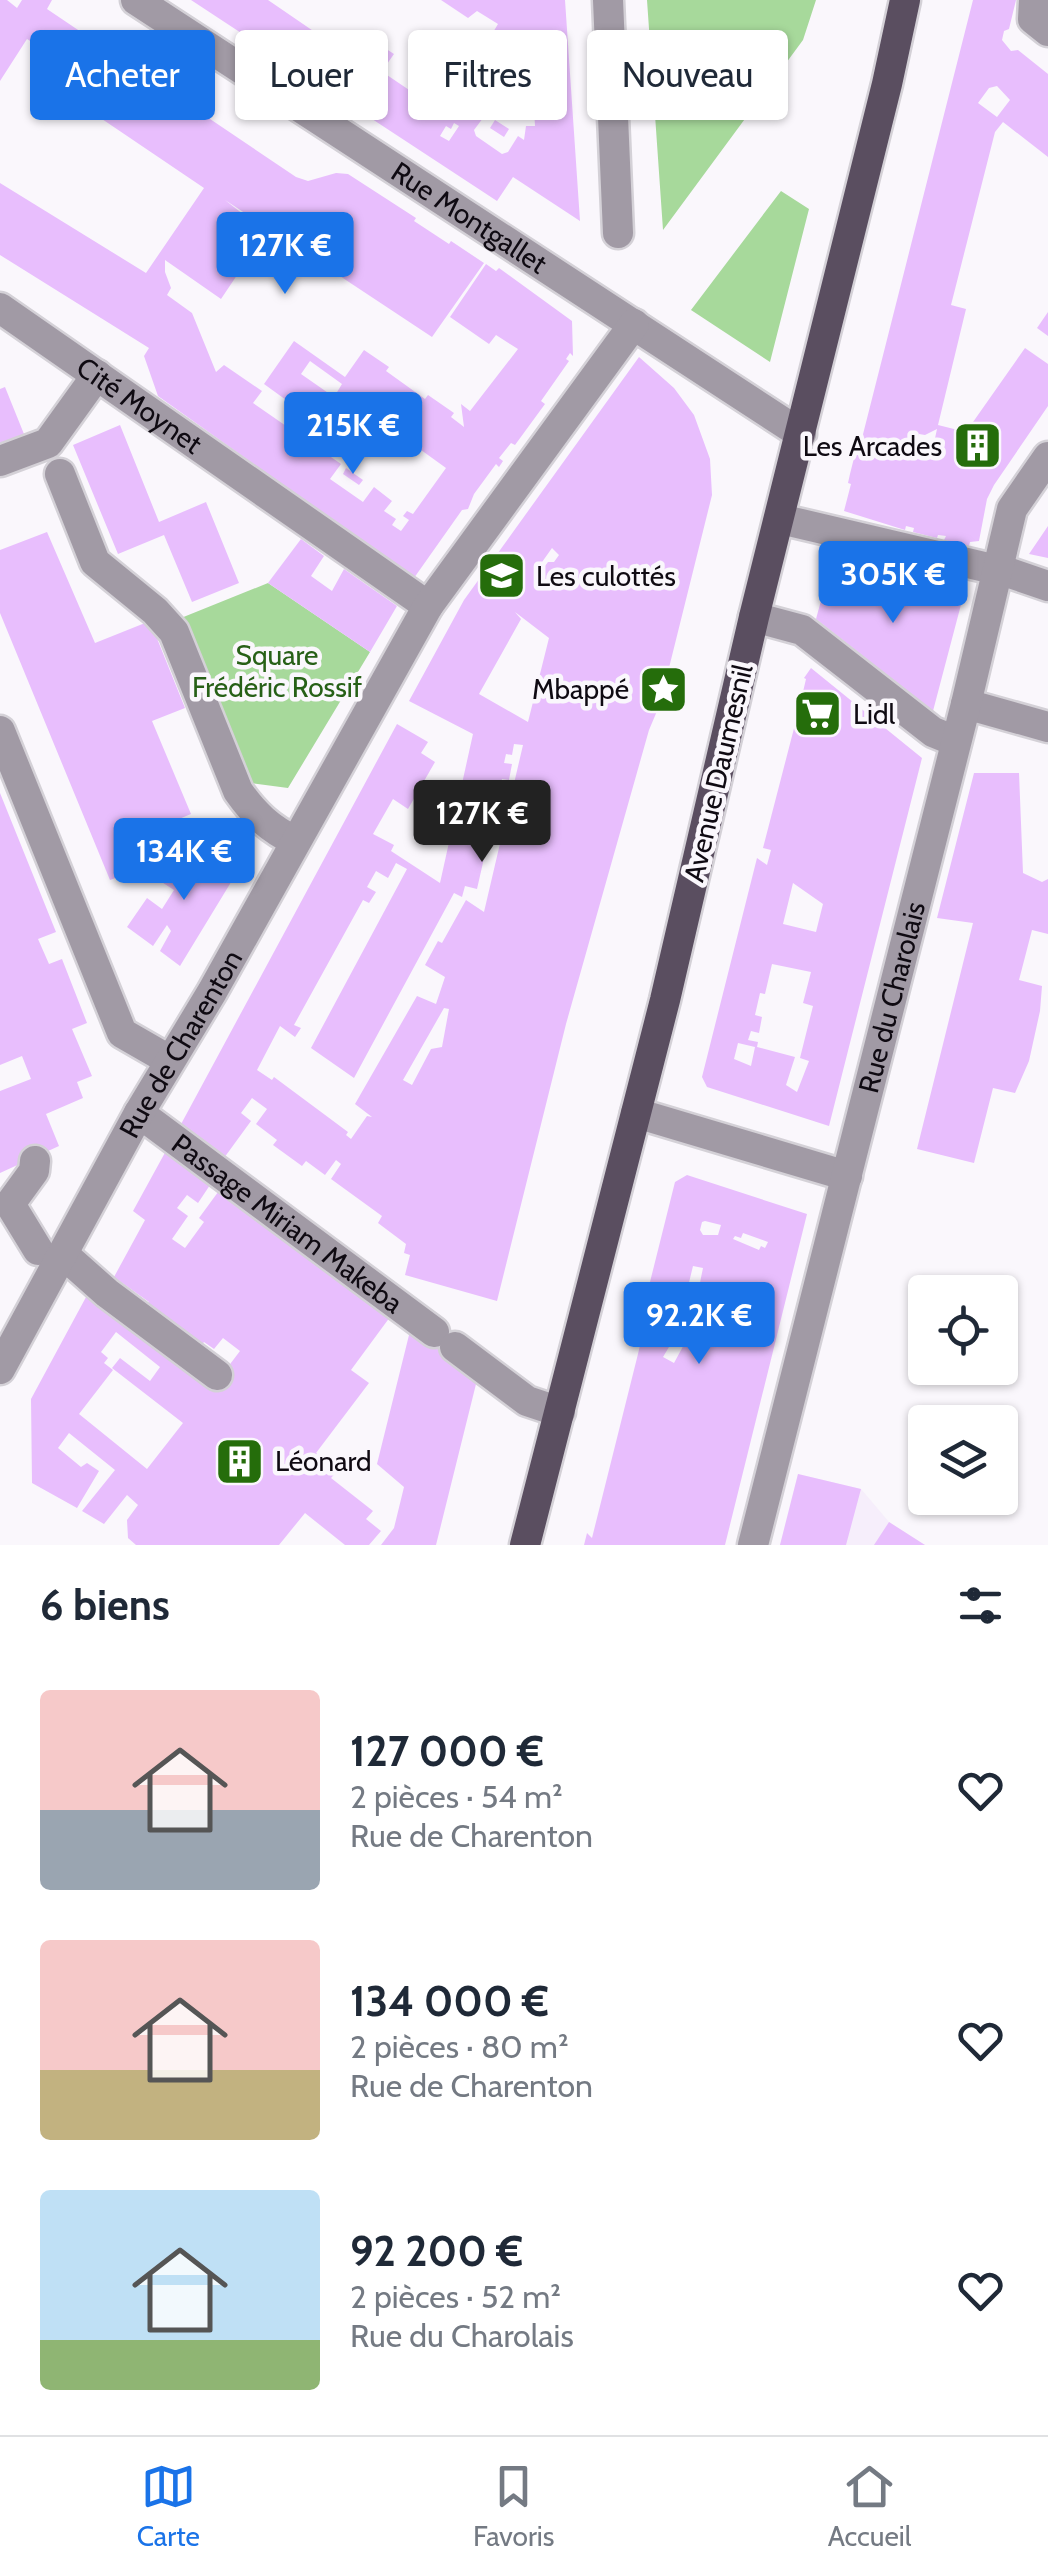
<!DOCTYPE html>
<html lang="fr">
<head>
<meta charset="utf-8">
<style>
  :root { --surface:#fff; --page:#f6f6f7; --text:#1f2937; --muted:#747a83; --line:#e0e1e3; --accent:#1a73e8 }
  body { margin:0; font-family:Cabin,sans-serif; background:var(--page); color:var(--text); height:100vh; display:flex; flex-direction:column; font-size:38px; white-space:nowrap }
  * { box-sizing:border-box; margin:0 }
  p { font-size:32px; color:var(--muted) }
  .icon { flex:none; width:55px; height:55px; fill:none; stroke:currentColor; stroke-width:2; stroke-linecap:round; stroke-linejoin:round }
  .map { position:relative; height:1545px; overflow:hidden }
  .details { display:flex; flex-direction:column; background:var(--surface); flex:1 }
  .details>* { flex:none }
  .guide { position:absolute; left:30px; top:30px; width:990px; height:90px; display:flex; gap:20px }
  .buttons { position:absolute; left:908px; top:1275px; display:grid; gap:20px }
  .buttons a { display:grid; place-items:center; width:110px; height:110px; border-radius:10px; background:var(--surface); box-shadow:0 2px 8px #0004; font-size:50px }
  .price { position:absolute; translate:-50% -85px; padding:0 22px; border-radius:10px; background:var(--accent); color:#fff; font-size:32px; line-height:65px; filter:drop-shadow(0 2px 5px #0008) }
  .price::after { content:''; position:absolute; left:50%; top:60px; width:30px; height:22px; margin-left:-15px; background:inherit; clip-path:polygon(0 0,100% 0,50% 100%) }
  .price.active { background:#222; color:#fff }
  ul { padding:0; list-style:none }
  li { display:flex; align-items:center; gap:30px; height:250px; padding:0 40px }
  li span { display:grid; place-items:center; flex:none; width:280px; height:200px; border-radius:10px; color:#555 }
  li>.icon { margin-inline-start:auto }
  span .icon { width:120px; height:120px; fill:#fffc; stroke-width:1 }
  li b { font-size:42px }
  h2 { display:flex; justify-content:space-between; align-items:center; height:120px; padding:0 40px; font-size:42px }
  .chip { padding:0 35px; border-radius:10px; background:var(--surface); box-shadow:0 2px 8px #0004; font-size:35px; line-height:90px }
  .chip.active { background:var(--accent); color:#fff }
  .tabs { display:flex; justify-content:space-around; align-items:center; height:140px; border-top:2px solid var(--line); background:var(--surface); font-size:28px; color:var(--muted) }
  .tabs a { display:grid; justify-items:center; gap:5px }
  .tabs .active { color:var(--accent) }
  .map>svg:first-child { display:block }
  .built { fill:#f6eefb }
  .green { fill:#a7d99b }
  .building { fill:#e8befd; fill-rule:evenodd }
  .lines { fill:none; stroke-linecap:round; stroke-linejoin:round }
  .minor-casing { stroke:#d4d1d7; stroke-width:35 }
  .major-casing { stroke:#d4d1d7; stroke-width:35 }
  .minor { stroke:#a19aa5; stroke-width:30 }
  .major { stroke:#5a4e60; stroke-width:30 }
  .labels { text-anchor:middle; stroke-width:9; stroke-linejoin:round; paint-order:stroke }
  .street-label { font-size:28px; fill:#0f0a12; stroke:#faf7fc }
  .poi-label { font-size:28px; fill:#0f0a12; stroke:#faf7fc; text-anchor:start }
  .park-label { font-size:28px; fill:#276017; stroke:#faf7fc }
</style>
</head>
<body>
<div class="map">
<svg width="1048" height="1545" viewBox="0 0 1048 1545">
  <rect width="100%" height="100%" fill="#faf7fc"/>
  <path class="built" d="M798,1474L861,1489L889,1522L925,1545H780Z"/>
  <path class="green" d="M647,0H816L803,40L663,230Z
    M781,191L809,209L770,362L691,310Z
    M835,546L966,580L965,587L833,554Z
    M268,583L370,652L288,788L250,783L181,618Z"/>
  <path class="building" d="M0,0H7L17,8L22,0H52L47,9L296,177L308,181L336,173L348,174L416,218L414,221L449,244L451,241L484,263L432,337L225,200L266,232L221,299L165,260V272L171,288L167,295L192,313L216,372L224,365L262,391L253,403L341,464L330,479L363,502L374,487L392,501L384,511L396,519L392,525L401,531L409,520L403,516L407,511L413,514L446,468L385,424L379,432L349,412L333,434L264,384L294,341L345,377L364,350L389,367L386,371L425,399L428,395L454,413L451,417L464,427L461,404L470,411L518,349L496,335L489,344L450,317L486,264L496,271L499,268L572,321L573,356L570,353L566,359L569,361L541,401L545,404L515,445L511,443L499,458L503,461L499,467L496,464L474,494L468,509L462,510L414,578L158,396L144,356L149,348L0,255V183L146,273L204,188L31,71L44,50L27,39L0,81ZM310,361L342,384L334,397L301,374Z
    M191,0H268L360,63L374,41L394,54L387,64L382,66L376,63L371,71L381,78L387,75L418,96L415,102L427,110L429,106L436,111L449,90L464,100L459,108L466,114L472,105L486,114L474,130L476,136L502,154L508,152L518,136L524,140L526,126H535L532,74L510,60L509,46L492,34L498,24L477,11L468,18L441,0H565L580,221L513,177L497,201ZM454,123L459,126L449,141L440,136L446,126L451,129Z
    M973,0H1016L1009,29L1004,31L1002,40L1011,51L1018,50L1048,74V157L1003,122L995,132L951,305L966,309L938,425L966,432L1025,348L1048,364V406L994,485L987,499L979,541L970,542L969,546L944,540L946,536L938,535L937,538L913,532L914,528L906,526L905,530L844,511L851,484L848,483L850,474L855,454H858ZM997,86L1010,100L997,117L978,103L989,88ZM937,429L931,457L914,453L919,434L925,435Z
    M495,120L509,129L504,137L490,128Z
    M1048,312V336L1037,328Z
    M639,357L674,388L694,415L710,459L712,495L660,704L649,730L566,1024L497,1301L405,1275L410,1255L404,1253L406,1244L378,1223L382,1216L331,1179L341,1164L336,1160L325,1175L306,1161L302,1166L273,1145L277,1140L256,1124L267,1109L252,1098L241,1113L251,1121L224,1158L180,1126L397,724L428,742L421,753L435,762L408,809L393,799L373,834L394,845L391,851L440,883L473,734L409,701L464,600ZM552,548L559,555L554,562H548L539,574L535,572ZM515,612L549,638L528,722L479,694L521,619ZM514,744L523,745L484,912L466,900L442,943L438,941L425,965L445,977L436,1004L417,996L355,1104L372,1117L367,1116L351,1139L346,1135L348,1132L274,1077L272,1080L257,1070L280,1026L295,1037L301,1028L294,1025L363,900L369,903L376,892L367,887L376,871L388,878L396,863L407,869L311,1048L354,1078L454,893L462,897L465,886L477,889L502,779L509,780L512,764L504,763L506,754L512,755ZM444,1008L449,1009L442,1047L431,1049L412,1085L403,1080Z
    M5,387L26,439L0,449V389Z
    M120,425L159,522L206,502L239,583L192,602L164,535L118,554L73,445Z
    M346,468L363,480L359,485L343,474Z
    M1048,526V558L1029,554Z
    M47,532L95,643L150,621L185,708L152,721L191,814L155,829L132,872L110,880L0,613V550Z
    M301,539L324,556L311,576L332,591L344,569L397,606L370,652L268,583Z
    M831,564L963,597L933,711L816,619Z
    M811,668L922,758L829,1126L707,1087L702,1077L757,858L767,865L771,850L763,848L799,709L806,679L804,678ZM793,883L823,904L816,932L783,924ZM772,964L811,972L803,1003L813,1006L800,1058L809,1061L797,1092L786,1085L795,1057L757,1047L758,1042L748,1040L751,1031L759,1033L762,1017L755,1015L760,993L765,994ZM738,1043L755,1047L751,1066L734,1059Z
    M974,773H1019L1023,873L1042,882L1048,879V934L1032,930L1019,980L1042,986L1040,1011L1029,1061L1015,1093L993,1088L974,1163L917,1149L973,923L937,918Z
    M0,793L56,932L38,939L49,964L62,959L87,1023L72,1029L92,1076L77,1082L83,1098L46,1114L59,1146L0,1173V1091L31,1079L22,1056L0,1065Z
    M183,842L236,874L180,966L160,951L171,931L167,925L153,946L127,927L147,898L162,909L174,890L160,881Z
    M167,1149L212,1182L198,1203L187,1195L177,1208L188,1216L172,1239L185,1248L204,1222L199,1218L221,1188L390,1317L351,1370L369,1383L316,1453L338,1470L331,1478L373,1511L366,1519L381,1531L369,1545H345L305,1513L279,1545H136L128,1538L127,1520L138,1505L127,1495L104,1524L82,1511L115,1470L69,1433L58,1448L81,1467L87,1463L99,1471L77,1508L32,1483L31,1399L92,1286L218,1380L240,1351L223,1338L214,1349L204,1342L198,1350L144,1308L149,1302L114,1277L145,1220L133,1211ZM116,1332L160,1367L150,1381L120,1358L112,1368L183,1423L147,1469L79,1414L113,1370L104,1363L108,1358L101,1352Z
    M687,1175L807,1214L725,1545H584L587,1533L592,1538L638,1354L640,1345L635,1342L675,1182ZM705,1221L721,1225L718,1235H703L700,1230L702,1222ZM743,1233L768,1242L765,1248L761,1246L759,1250L733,1239L735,1236L741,1238ZM693,1266L703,1268L696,1302L685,1299ZM672,1329L687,1339L674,1363L663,1357L672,1342L669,1338Z
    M411,1327L478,1376L436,1545H381L394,1528L404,1487L377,1464Z
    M798,1474L861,1489L846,1545H780Z
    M889,1522L925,1545H874Z"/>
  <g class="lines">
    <defs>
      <g id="minor">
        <path id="s1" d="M136,0L801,434"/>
        <path d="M608,0L618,233"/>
        <path d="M1034,0L1033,19L1048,31"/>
        <path id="s2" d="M0,308L428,606"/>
        <path d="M0,461L48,443L97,375"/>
        <path d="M60,474L95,562L155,611L174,632L238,791C254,814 270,829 295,841"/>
        <path d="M780,519L1010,573L1048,586"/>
        <path d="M754,617L802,630L933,732L955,741"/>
        <path d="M966,704L1048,727"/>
        <path d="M0,731L122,1033L169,1060"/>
        <path id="s3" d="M139,1113L434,1332"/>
        <path d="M636,1113L847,1176"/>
        <path d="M35,1161L34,1171L10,1204L38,1250"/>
        <path d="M63,1254L107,1293L217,1375"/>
        <path d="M455,1347L527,1401L560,1412"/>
        <path id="s4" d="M0,1369L139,1113L212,992L428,606L634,324"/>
        <path id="s5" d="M753,1545L966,704L1012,509L1048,457"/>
      </g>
      <path id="major" d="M525,1545L665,1000L754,617L887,84L905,0"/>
    </defs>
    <use href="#minor" class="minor-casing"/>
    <use href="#major" class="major-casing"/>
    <use href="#minor" class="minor"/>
    <use href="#major" class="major"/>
  </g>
  <defs>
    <symbol id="building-square" viewBox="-11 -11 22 22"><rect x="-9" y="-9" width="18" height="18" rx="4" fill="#256d0b" stroke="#faf7fc"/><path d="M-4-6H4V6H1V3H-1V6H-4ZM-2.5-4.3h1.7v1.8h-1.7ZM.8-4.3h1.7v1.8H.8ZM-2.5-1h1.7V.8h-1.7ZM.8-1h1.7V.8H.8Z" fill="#fff"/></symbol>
    <symbol id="school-square" viewBox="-11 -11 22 22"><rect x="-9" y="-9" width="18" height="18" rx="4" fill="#256d0b" stroke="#faf7fc"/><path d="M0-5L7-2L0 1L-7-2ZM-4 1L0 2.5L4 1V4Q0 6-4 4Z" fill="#fff"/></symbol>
    <symbol id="sight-square" viewBox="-11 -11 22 22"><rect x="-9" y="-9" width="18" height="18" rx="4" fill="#256d0b" stroke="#faf7fc"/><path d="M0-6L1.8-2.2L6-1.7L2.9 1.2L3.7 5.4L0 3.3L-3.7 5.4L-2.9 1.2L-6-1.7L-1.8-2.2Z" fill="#fff"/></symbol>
    <symbol id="supermarket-square" viewBox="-11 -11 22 22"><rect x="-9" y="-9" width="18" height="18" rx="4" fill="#256d0b" stroke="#faf7fc"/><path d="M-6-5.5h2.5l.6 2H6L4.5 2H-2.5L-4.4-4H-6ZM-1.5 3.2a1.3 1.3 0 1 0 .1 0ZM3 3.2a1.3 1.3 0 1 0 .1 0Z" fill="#fff"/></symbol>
  </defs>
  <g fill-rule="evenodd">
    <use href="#building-square" x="950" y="418" width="55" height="55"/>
    <use href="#school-square" x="474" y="548" width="55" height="55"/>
    <use href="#sight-square" x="636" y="662" width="55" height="55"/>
    <use href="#supermarket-square" x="790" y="686" width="55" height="55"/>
    <use href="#building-square" x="212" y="1434" width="55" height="55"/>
  </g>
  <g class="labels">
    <g class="street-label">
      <text dy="10" stroke="none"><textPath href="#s1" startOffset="398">Rue Montgallet</textPath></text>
      <text dy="10" stroke="none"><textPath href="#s2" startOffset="170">Cité Moynet</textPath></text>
      <text transform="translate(718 773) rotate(-77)" y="10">Avenue Daumesnil</text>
      <text dy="10" stroke="none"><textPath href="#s5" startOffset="565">Rue du Charolais</textPath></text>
      <text dy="10" stroke="none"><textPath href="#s4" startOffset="372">Rue de Charenton</textPath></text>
      <text dy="10" stroke="none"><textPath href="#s3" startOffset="185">Passage Miriam Makeba</textPath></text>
    </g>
    <g class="poi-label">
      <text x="942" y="456" text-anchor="end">Les Arcades</text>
      <text x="536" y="586">Les culottés</text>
      <text x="629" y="699" text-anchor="end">Mbappé</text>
      <text x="853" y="724">Lidl</text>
      <text x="275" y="1471">Léonard</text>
    </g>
    <g class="park-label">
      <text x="277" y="665">Square<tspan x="277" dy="32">Frédéric Rossif</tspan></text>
    </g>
  </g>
</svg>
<div class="buttons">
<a><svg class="icon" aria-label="locate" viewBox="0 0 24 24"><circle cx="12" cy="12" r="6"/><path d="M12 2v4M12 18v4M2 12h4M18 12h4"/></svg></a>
<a><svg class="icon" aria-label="layers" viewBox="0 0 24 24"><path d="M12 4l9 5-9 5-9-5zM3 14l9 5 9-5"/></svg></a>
</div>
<b class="price" style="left:285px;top:297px">127K €</b>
<b class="price" style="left:353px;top:477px">215K €</b>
<b class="price" style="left:893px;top:626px">305K €</b>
<b class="price active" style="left:482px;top:865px">127K €</b>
<b class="price" style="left:184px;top:903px">134K €</b>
<b class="price" style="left:699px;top:1367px">92.2K €</b>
<div class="guide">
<a class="chip active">Acheter</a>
<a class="chip">Louer</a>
<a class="chip">Filtres</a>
<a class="chip">Nouveau</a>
</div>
</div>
<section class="details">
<h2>6 biens<svg class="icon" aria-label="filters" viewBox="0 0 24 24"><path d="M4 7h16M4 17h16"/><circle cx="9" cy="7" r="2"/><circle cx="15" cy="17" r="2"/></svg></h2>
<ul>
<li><span style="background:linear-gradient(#f6c9c9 60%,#9aa5b1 0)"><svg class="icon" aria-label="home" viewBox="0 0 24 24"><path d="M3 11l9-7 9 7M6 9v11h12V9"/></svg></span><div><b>127 000 €</b><p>2 pièces · 54 m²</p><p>Rue de Charenton</p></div><svg class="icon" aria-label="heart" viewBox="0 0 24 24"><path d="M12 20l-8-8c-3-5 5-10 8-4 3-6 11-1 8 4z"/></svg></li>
<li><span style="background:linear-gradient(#f6c9c9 65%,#c2b280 0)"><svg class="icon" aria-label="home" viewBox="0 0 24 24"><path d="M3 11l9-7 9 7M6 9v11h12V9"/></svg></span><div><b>134 000 €</b><p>2 pièces · 80 m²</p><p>Rue de Charenton</p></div><svg class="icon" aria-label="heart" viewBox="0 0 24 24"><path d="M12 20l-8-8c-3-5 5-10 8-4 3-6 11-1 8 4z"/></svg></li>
<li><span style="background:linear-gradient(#bfe0f5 75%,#8fb573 0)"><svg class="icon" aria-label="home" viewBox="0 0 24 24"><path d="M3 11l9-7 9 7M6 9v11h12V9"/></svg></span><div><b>92 200 €</b><p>2 pièces · 52 m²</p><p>Rue du Charolais</p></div><svg class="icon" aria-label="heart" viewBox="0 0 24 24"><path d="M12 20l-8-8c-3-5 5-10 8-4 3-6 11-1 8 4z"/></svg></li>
</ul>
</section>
<nav class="tabs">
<a class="active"><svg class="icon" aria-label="map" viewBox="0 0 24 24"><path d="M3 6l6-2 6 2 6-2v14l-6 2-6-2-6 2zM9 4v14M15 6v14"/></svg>Carte</a>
<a><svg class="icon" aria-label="saved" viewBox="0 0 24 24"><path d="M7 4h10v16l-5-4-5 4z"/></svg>Favoris</a>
<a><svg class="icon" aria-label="home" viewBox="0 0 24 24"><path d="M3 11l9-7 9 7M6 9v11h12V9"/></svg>Accueil</a>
</nav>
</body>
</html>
